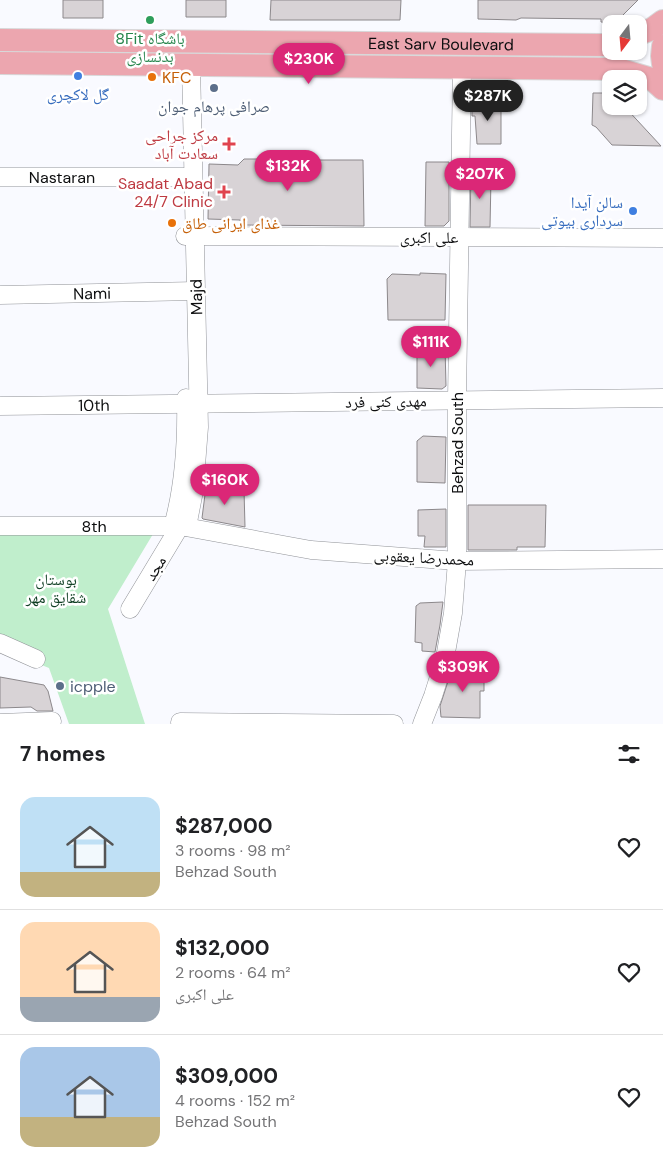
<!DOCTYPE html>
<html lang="en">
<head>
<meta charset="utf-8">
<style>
  :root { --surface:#fff; --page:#f2f2f2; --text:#202124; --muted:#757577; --line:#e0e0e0; --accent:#db2777 }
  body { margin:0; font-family:"DM Sans","Noto Naskh Arabic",sans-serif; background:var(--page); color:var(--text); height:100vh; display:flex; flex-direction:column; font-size:19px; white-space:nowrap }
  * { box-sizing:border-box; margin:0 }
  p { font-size:16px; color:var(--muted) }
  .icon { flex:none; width:28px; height:28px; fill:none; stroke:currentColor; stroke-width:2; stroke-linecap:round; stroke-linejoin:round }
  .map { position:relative; height:724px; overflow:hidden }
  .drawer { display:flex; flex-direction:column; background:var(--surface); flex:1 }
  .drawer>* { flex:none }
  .needle { width:32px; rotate:196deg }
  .tools { position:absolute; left:602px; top:15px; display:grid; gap:10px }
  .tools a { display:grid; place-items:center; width:45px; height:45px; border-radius:10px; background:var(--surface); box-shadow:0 1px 4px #0004; font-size:25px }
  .price { position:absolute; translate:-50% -42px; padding:0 11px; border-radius:18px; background:var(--accent); color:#fff; font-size:16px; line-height:32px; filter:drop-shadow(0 1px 2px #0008) }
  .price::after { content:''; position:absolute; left:50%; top:30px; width:15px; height:11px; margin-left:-8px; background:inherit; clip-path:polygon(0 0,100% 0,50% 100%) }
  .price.selected { background:#222; color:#fff }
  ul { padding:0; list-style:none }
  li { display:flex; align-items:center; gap:15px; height:125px; padding:0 20px }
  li+li { border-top:1px solid var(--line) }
  li span { display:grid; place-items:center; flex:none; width:140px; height:100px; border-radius:15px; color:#555 }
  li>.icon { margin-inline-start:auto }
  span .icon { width:60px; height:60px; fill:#fffc; stroke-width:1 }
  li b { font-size:21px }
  h2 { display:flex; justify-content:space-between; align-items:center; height:60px; padding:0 20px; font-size:21px }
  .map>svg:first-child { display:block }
  .green { fill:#c0eecc }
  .building { fill:#d8d3d6; stroke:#8c888b }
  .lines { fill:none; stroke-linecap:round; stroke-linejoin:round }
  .minor-casing { stroke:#919398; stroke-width:19 }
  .major-casing { stroke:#d8d8d9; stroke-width:24 }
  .minor { stroke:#fff; stroke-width:18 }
  .major { stroke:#eca6af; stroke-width:22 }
  .leisure-dot { fill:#2e9e5b; stroke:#fff; stroke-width:2 }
  .shop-dot { fill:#3f7fe0; stroke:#fff; stroke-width:2 }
  .food-dot { fill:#e8710a; stroke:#fff; stroke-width:2 }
  .service-dot { fill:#5c6f8a; stroke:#fff; stroke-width:2 }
  .health-dot { fill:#e0444e; stroke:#fff; stroke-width:2 }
  .labels { text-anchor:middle; stroke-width:5; stroke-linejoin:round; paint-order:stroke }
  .leisure-label { font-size:16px; fill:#27864d; stroke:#fff }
  .street-label { font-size:16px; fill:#0d0e0f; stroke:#fff }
  .food-label { font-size:16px; fill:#c56008; stroke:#fff; text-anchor:start }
  .shop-label { font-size:16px; fill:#366cbe; stroke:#fff }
  .service-label { font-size:16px; fill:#4e5e75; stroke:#fff }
  .health-label { font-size:16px; fill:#be3a42; stroke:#fff; text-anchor:end }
  .park-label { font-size:16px; fill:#0e3e22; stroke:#fff }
</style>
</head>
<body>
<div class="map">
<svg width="663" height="724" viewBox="0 0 663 724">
  <rect width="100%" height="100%" fill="#f9faff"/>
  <path class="green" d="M0,532L153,534L108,609L145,724H69L49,668L39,664L36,659L20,642L0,636Z"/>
  <path class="building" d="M63,0H103V18H63Z
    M186,0H226V17H186Z
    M271,0H401L400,20H270Z
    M478,0H638L617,21L610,23L601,22V19L521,18L516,20L478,19Z
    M593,93H611V106H624L661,146L612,145L596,127L592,125Z
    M472,101H501V144H477L475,116H472Z
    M302,158L318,159L320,160H363L364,226L240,225V220L208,219L209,164L238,165L244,159H278L301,161Z
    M426,162H449V221L444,226H425Z
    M471,172L488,174L491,178L490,227H470Z
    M420,273L446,274L445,320H388L387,279L392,274L420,275Z
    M417,346L445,347L446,386L442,389L417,388Z
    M423,436L446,437L445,483L417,482V441Z
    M206,487L244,490L245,527L203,519L202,518Z
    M468,505H546L545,547H517V550H468Z
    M446,509V547H424L425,536H418V510Z
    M443,602L440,625L435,652L422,651V643L415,642L416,606L420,603Z
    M453,666L480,667L484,671V691H480V718L441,717L440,706Z
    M0,677L44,685L48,691L53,711H37L31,707L0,708Z"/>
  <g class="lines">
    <defs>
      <g id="minor">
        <path id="s1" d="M0,177H193"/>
        <path d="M185,236L663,238"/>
        <path id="s2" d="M0,295L196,291"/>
        <path id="s3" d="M0,406L663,398"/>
        <path id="s4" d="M0,526H180L311,550L457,561L663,559"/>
        <path d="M173,526C185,483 187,441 186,398"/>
        <path d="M187,527L194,491L199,427L191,65"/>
        <path d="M130,609L180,526"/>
        <path d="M0,643L36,659"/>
        <path d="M180,722L394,724"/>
        <path d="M0,723L52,721"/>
        <path id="s5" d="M422,724L433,696L445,658L453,613L457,561V400L462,67"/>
      </g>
      <g id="major">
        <path d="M639,34L652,29L663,21"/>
        <path id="s6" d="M0,40L607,45L611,43"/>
        <path d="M663,46L662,56L663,64"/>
        <path d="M0,63L618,69L652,79L663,89"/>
      </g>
    </defs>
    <use href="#minor" class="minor-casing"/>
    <use href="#major" class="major-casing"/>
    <use href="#minor" class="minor"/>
    <use href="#major" class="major"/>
  </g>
  <circle class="leisure-dot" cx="150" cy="20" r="5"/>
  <g class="shop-dot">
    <circle cx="78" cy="76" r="5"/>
    <circle cx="633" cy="211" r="5"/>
  </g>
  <g class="food-dot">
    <circle cx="152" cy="77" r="5"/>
    <circle cx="172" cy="223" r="5"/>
  </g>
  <g class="service-dot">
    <circle cx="214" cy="88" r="5"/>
    <circle cx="60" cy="686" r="5"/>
  </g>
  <g class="health-dot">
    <path d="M226.5 136.5h5v5h5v5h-5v5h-5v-5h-5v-5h5z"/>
    <path d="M221.5 184.5h5v5h5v5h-5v5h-5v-5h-5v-5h5z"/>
  </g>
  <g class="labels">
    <g class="leisure-label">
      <text x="150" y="44">8Fit باشگاه<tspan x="150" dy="18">بدنسازی</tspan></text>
    </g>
    <g class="street-label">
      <text dy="6" stroke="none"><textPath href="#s6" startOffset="441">East Sarv Boulevard</textPath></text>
      <text dy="6" stroke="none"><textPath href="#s1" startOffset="62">Nastaran</textPath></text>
      <text x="429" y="243">علی اکبری</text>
      <text dy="6" stroke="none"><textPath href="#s2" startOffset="92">Nami</textPath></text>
      <text transform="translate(196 297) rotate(-91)" y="6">Majd</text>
      <text transform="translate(386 401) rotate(-1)" y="6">مهدی کنی فرد</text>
      <text dy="6" stroke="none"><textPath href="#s3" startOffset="94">10th</textPath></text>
      <text dy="6" stroke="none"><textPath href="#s5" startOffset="286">Behzad South</textPath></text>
      <text dy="6" stroke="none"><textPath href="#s4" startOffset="94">8th</textPath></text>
      <text transform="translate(424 557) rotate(3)" y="6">محمدرضا یعقوبی</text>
      <text transform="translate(155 568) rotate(-59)" y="6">مجد</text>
    </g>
    <g class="food-label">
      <text x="162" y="83">KFC</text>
      <text x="182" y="229">غذای ایرانی طاق</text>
    </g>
    <g class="shop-label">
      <text x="78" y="100">گل لاکچری</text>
      <text x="623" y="208" text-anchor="end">سالن آیدا<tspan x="623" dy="18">سرداری بیوتی</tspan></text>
    </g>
    <g class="service-label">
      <text x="214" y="112">صرافی پرهام جوان</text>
      <text x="70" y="692" text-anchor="start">icpple</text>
    </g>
    <g class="health-label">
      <text x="218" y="141">مرکز جراحی<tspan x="218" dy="18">سعادت آباد</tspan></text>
      <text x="213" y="189">Saadat Abad<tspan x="213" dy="18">24/7 Clinic</tspan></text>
    </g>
    <g class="park-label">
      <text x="56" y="585">بوستان<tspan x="56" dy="18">شقایق مهر</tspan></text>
    </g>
  </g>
</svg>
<div class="tools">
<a><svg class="needle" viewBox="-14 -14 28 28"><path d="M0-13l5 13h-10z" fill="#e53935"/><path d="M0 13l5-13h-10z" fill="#757577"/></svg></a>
<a><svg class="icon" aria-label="layers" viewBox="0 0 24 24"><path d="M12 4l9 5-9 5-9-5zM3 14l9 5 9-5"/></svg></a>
</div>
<b class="price" style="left:309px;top:85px">$230K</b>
<b class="price selected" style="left:488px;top:122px">$287K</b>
<b class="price" style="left:288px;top:192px">$132K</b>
<b class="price" style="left:480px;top:200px">$207K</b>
<b class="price" style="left:431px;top:368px">$111K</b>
<b class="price" style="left:225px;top:506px">$160K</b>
<b class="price" style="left:463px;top:693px">$309K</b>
</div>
<section class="drawer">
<h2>7 homes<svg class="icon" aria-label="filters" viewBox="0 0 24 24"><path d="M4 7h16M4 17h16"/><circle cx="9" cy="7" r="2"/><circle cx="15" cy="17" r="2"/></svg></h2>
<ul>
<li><span style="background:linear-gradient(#bfe0f5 75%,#c2b280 0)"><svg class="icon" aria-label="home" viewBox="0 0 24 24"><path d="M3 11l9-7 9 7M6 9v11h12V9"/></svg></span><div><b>$287,000</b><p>3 rooms · 98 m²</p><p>Behzad South</p></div><svg class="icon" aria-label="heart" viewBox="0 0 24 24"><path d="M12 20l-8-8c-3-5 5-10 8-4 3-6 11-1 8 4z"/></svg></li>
<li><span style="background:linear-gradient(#ffd9b3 75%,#9aa5b1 0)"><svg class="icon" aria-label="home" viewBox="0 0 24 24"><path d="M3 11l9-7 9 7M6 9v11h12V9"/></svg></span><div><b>$132,000</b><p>2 rooms · 64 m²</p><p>علی اکبری</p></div><svg class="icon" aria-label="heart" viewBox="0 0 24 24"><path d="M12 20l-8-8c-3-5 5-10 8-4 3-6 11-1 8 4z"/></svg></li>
<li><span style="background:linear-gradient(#a9c7e8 70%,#c2b280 0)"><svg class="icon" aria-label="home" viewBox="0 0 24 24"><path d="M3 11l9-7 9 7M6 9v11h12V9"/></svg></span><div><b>$309,000</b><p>4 rooms · 152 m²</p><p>Behzad South</p></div><svg class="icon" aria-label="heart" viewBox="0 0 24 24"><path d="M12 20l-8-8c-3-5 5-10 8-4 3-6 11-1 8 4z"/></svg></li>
</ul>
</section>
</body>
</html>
